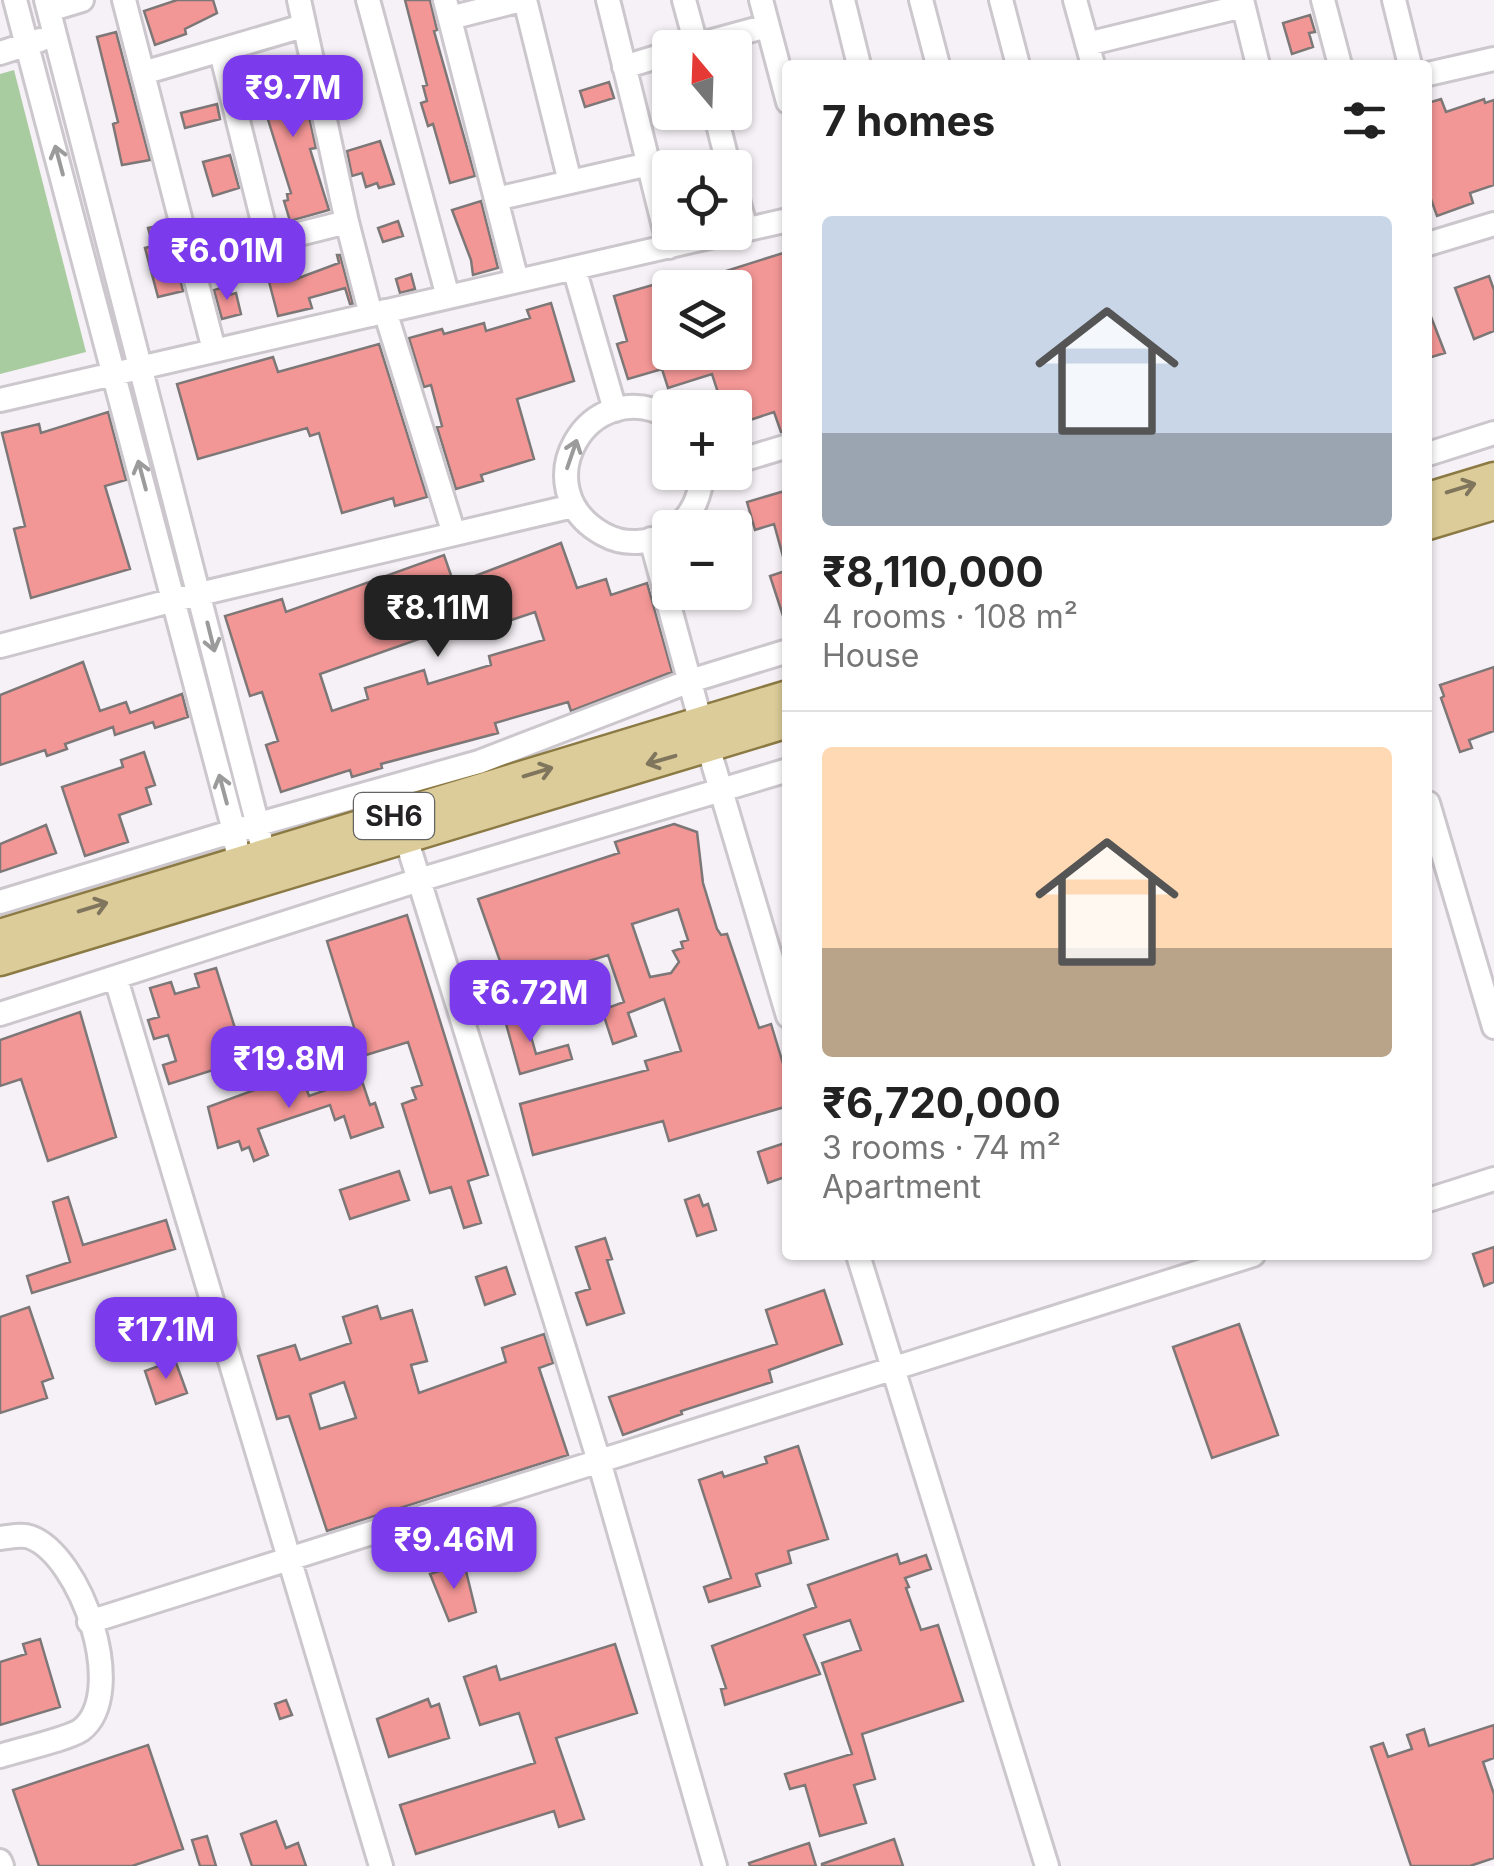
<!DOCTYPE html>
<html lang="en">
<head>
<meta charset="utf-8">
<style>
  :root { --surface:#fff; --page:#f2f2f2; --text:#222; --muted:#767676; --line:#e0e0e0; --accent:#7c3aed }
  body { margin:0; font-family:Inter,sans-serif; background:var(--page); color:var(--text); height:100vh; display:flex; flex-direction:column; font-size:38px; white-space:nowrap }
  * { box-sizing:border-box; margin:0 }
  p { font-size:32px; color:var(--muted) }
  .icon { flex:none; width:55px; height:55px; fill:none; stroke:currentColor; stroke-width:2; stroke-linecap:round; stroke-linejoin:round }
  .map { position:relative; flex:1; overflow:hidden }
  .details { position:absolute; left:782px; top:60px; width:650px; height:1200px; display:flex; flex-direction:column; background:var(--surface); border-radius:10px; box-shadow:0 2px 8px #0004 }
  .details>* { flex:none }
  .needle { width:65px; rotate:341deg }
  .tools { position:absolute; left:652px; top:30px; display:grid; gap:20px }
  .tools a { display:grid; place-items:center; width:100px; height:100px; border-radius:10px; background:var(--surface); box-shadow:0 2px 8px #0004; font-size:50px }
  .price { position:absolute; translate:-50% -85px; padding:0 22px; border-radius:20px; background:var(--accent); color:#fff; font-size:32px; line-height:65px; filter:drop-shadow(0 2px 5px #0008) }
  .price::after { content:''; position:absolute; left:50%; top:60px; width:30px; height:22px; margin-left:-15px; background:inherit; clip-path:polygon(0 0,100% 0,50% 100%) }
  .price.active { background:#222; color:#fff }
  ul { padding:0; list-style:none }
  li { display:grid; align-content:center; gap:20px; height:530px; padding:0 40px }
  li+li { border-top:2px solid var(--line) }
  li span { display:grid; place-items:center; height:310px; border-radius:10px; color:#555 }
  li>.icon { margin-inline-start:auto }
  span .icon { width:180px; height:180px; fill:#fffc; stroke-width:1 }
  li b { font-size:42px }
  h2 { display:flex; justify-content:space-between; align-items:center; height:120px; padding:0 40px; font-size:42px }
  .map>svg:first-child { display:block }
  .green { fill:#a9cba0 }
  .building { fill:#f39796; stroke:#7e7777; stroke-width:2.5; fill-rule:evenodd }
  .lines { fill:none; stroke-linecap:round; stroke-linejoin:round }
  .minor-casing { stroke:#ccc7cc; stroke-width:28 }
  .major-casing { stroke:#8c7a44; stroke-width:35 }
  .minor { stroke:#fff; stroke-width:22 }
  .major { stroke:#dccc99; stroke-width:30 }
  .oneway { stroke:#9c9b9c }
  .oneway2 { stroke:#80765e }
  .labels { text-anchor:middle; stroke-width:10; stroke-linejoin:round; paint-order:stroke }
  .shield { fill:#fff; stroke:#656465; stroke-width:2.5 }
  .shield-label { font-size:28px; font-weight:bold; fill:#232123 }
</style>
</head>
<body>
<div class="map">
<svg width="1494" height="1866" viewBox="0 0 1494 1866">
  <rect width="100%" height="100%" fill="#f5f1f6"/>
  <path class="green" d="M14,70L86,352L0,374V74Z"/>
  <path class="building" d="M177,0H213L217,13L185,29L186,34L155,45L144,11Z
    M405,0H430L437,30L434,31L475,176L450,183L433,124L428,126L421,103L427,101L423,86L427,85Z
    M1310,15L1315,32L1309,33L1313,47L1292,54L1283,23Z
    M116,32L150,160L122,165L113,124L118,122L97,37Z
    M286,59L299,99L304,98L306,103L316,148L310,149L329,210L290,221L284,201L288,200L287,194L291,193L265,110L261,89L263,88L257,69Z
    M609,82L614,98L585,107L580,91Z
    M1441,99L1446,112L1484,99L1485,103L1494,100V185L1470,193L1473,203L1437,216L1428,191V103Z
    M217,104L220,119L185,128L181,113Z
    M380,141L394,184L379,188L377,183L366,187L362,173L352,176L347,151Z
    M230,155L239,188L213,196L203,162Z
    M481,201L498,268L473,275L471,260L452,210Z
    M398,221L403,236L383,242L378,228Z
    M162,225L167,243L171,242L183,291L158,297L145,248L153,246L148,228Z
    M783,253L788,268V431L781,432L774,412L735,425V408H723L712,374L668,388L662,369L628,379L617,344L627,341L614,296L656,284L670,331V352H735V288H682V285Z
    M337,255H340L353,304H350L345,288L309,298L312,308L278,316L267,274L293,267L296,279L339,263Z
    M411,274L415,289L400,293L396,279Z
    M1489,276L1494,290V331L1474,339L1455,288Z
    M227,286L229,295L236,293L241,314L222,319L214,290Z
    M551,303L574,381L517,399L534,459L481,475L483,481L456,489L437,427L442,426L431,385L424,387L409,338L442,329L444,334L484,323L486,331L530,318L527,310Z
    M1428,309L1445,353L1428,358Z
    M379,344L427,497L395,506L393,498L342,513L319,433L310,436L307,428L198,459L177,384L273,357L278,372Z
    M108,412L126,480L105,486L130,569L31,598L14,529L25,526L2,433L39,424L41,433Z
    M788,490V559L784,560L774,524L755,530L747,502Z
    M561,543L577,588L606,579L611,595L647,583L672,672L571,711L568,702L495,723L498,733L381,764L382,768L352,777L350,770L281,792L266,745L278,741L262,692L250,696L225,616L282,599L286,612L444,555L454,584ZM535,612L544,640L489,656L491,665L428,684L424,670L365,688L368,699L332,711L320,674L478,618L482,630Z
    M788,570V622H785L770,576Z
    M83,662L100,711L126,702L130,713L182,694L188,717L155,728L153,722L115,735L113,727L65,744L67,749L47,756L45,750L0,765V695Z
    M1494,667V731L1469,740L1472,748L1460,752L1441,698L1444,696L1440,685Z
    M144,752L155,785L146,788L151,804L119,815L128,842L85,856L62,787L123,767L121,760Z
    M674,824L697,832L703,883L717,929L721,935L727,934L759,1028L771,1024L788,1080V1106L669,1141L663,1121L533,1155L520,1104L648,1070L645,1061L681,1051L664,999L628,1013L636,1036L613,1044L602,1010L624,1002L608,955L553,972L554,977L511,992L478,899L619,853L615,842ZM678,909L688,940L681,942L683,948L673,951L679,962L671,973L650,977L632,924Z
    M46,825L56,853L0,872V844Z
    M407,915L488,1175L468,1181L481,1223L464,1228L451,1187L430,1193L402,1104L416,1099L412,1088L422,1085L408,1042L363,1056L327,941Z
    M216,968L245,1060L169,1084L163,1065L176,1061L168,1035L154,1039L148,1020L159,1017L150,988L171,982L175,994L199,987L195,974Z
    M523,1008L536,1054L568,1045L572,1059L520,1074L503,1013Z
    M80,1012L116,1137L48,1161L21,1079L0,1086V1040Z
    M301,1073L309,1096L361,1078L370,1105L375,1103L383,1127L351,1138L344,1116L335,1120L330,1105L258,1129L268,1155L254,1161L249,1147L242,1150L239,1141L218,1148L208,1107Z
    M785,1143L788,1176L768,1183L758,1152Z
    M399,1171L409,1200L350,1219L340,1190Z
    M699,1195L703,1206L708,1204L716,1230L697,1236L685,1200Z
    M68,1197L83,1245L166,1220L175,1249L32,1293L27,1276L70,1262L53,1202Z
    M605,1238L612,1259L607,1260L624,1313L587,1325L576,1293L590,1289L576,1247Z
    M1494,1247V1282L1484,1286L1473,1254Z
    M506,1267L515,1294L485,1305L476,1277Z
    M824,1290L842,1344L769,1370L772,1382L681,1411L682,1414L623,1435L609,1397L777,1344L766,1310Z
    M377,1306L381,1319L412,1310L427,1361L411,1365L419,1393L506,1362L502,1348L544,1334L553,1363L539,1368L568,1455L327,1531L289,1416L277,1419L258,1356L295,1345L300,1360L351,1343L343,1317ZM344,1382L356,1418L320,1429L310,1394Z
    M29,1307L53,1378L42,1382L47,1398L0,1413V1317Z
    M1239,1324L1278,1435L1212,1458L1173,1347Z
    M175,1360L187,1393L156,1404L145,1371Z
    M798,1446L828,1539L788,1551L791,1563L756,1574L760,1586L709,1602L704,1587L731,1578L699,1480L722,1472L724,1477L767,1463L765,1457Z
    M897,1554L900,1564L926,1555L931,1569L905,1578L909,1587L906,1588L921,1630L938,1625L963,1701L862,1734L875,1779L854,1785L866,1823L820,1836L805,1785L790,1789L785,1774L852,1754L822,1663L861,1650L850,1620L804,1635L820,1674L725,1705L721,1689L726,1688L712,1646L816,1607L808,1585Z
    M464,1563L476,1612L449,1621L430,1574Z
    M40,1639L60,1707L0,1725V1662L26,1654L23,1644Z
    M615,1644L637,1713L556,1738L584,1819L559,1827L554,1811L416,1854L400,1805L535,1763L519,1713L480,1725L464,1677L496,1666L500,1680Z
    M428,1699L431,1707L439,1704L449,1738L389,1757L377,1719Z
    M286,1700L292,1715L280,1719L275,1704Z
    M1494,1725V1758L1483,1762L1494,1794V1858L1470,1866H1411L1371,1747L1383,1743L1388,1757L1412,1749L1407,1735L1424,1729L1429,1746Z
    M148,1745L183,1849L132,1866H39L13,1790Z
    M276,1821L286,1848L298,1843L306,1866H252L241,1834Z
    M207,1836L216,1866H200L192,1840Z
    M894,1839L903,1866H822V1864Z
    M809,1843L816,1866H750L749,1863Z"/>
  <g class="lines">
    <defs>
      <path id="minor" d="M15,0L234,831L241,876
        M46,0L258,826L266,869
        M124,0L214,350
        M299,0L347,222L371,315
        M368,0L448,297
        M445,0L517,281
        M525,0L570,182
        M608,0L669,247
        M684,0L697,48
        M761,0L788,102
        M843,0L859,65
        M921,0L938,65
        M1001,0L1018,65
        M1075,0L1093,65
        M1242,0L1258,65
        M1323,0L1340,65
        M1394,0L1410,65
        M49,10L82,0
        M450,18L521,0
        M1087,44L1243,6
        M686,48L767,26
        M221,52L268,242
        M0,53L40,40
        M624,67L670,53
        M143,73L303,26
        M1428,74L1494,59
        M715,112L729,168
        M735,189L746,229
        M496,199L649,164
        M735,232L788,220
        M1428,244L1494,224
        M191,261L347,222
        M574,268L615,410
        M385,311L454,534
        M0,400L731,232
        M670,417C588,372 522,489 603,534C624,546 650,544 670,532
        M1428,454L1494,433
        M735,462L788,446
        M676,528C694,513 700,495 703,472
        M651,539L701,723L788,1016
        M0,646L174,600L573,506
        M1428,803L1494,1027
        M401,822L599,1461L715,1866
        M0,902L234,831L479,762L690,681L788,651
        M116,979L381,1866
        M0,1014L419,880L788,770
        M1428,1200L1494,1179
        M858,1255L1047,1866
        M0,1538C9,1537 22,1534 30,1537C81,1555 129,1693 81,1730C68,1739 18,1750 0,1756
        M89,1622L1253,1255
        M0,1861L2,1866"/>
      <path id="major" d="M1428,498L1494,478
        M1428,524L1494,504
        M0,935L788,696
        M0,960L788,722"/>
    </defs>
    <use href="#minor" class="minor-casing"/>
    <use href="#major" class="major-casing"/>
    <use href="#minor" class="minor"/>
    <use href="#major" class="major"/>
  </g>
  <defs><path id="oneway-shaft" d="M-6 0H5M1.5-3L5.5 0L1.5 3" fill="none" stroke-width="1.6" stroke-linecap="round" stroke-linejoin="round" transform="scale(2.5)"/></defs>
  <g class="oneway">
    <use href="#oneway-shaft" transform="translate(59 160) rotate(-105)"/>
    <use href="#oneway-shaft" transform="translate(572 454) rotate(-71)"/>
    <use href="#oneway-shaft" transform="translate(142 475) rotate(-105)"/>
    <use href="#oneway-shaft" transform="translate(211 637) rotate(76)"/>
    <use href="#oneway-shaft" transform="translate(223 789) rotate(-105)"/>
  </g>
  <g class="oneway2">
    <use href="#oneway-shaft" transform="translate(1461 488) rotate(-17)"/>
    <use href="#oneway-shaft" transform="translate(661 760) rotate(164)"/>
    <use href="#oneway-shaft" transform="translate(538 772) rotate(-17)"/>
    <use href="#oneway-shaft" transform="translate(93 907) rotate(-17)"/>
  </g>
  <g class="labels">
    <rect class="shield" x="354" y="793" width="80" height="46" rx="8"/>
    <g class="shield-label">
      <text x="394" y="826">SH6</text>
    </g>
  </g>
</svg>
<div class="tools">
<a><svg class="needle" viewBox="-14 -14 28 28"><path d="M0-13l5 13h-10z" fill="#e53935"/><path d="M0 13l5-13h-10z" fill="#767676"/></svg></a>
<a><svg class="icon" aria-label="locate" viewBox="0 0 24 24"><circle cx="12" cy="12" r="6"/><path d="M12 2v4M12 18v4M2 12h4M18 12h4"/></svg></a>
<a><svg class="icon" aria-label="layers" viewBox="0 0 24 24"><path d="M12 4l9 5-9 5-9-5zM3 14l9 5 9-5"/></svg></a>
<a>+</a>
<a>−</a>
</div>
<b class="price" style="left:293px;top:140px">₹9.7M</b>
<b class="price" style="left:227px;top:303px">₹6.01M</b>
<b class="price active" style="left:438px;top:660px">₹8.11M</b>
<b class="price" style="left:530px;top:1045px">₹6.72M</b>
<b class="price" style="left:289px;top:1111px">₹19.8M</b>
<b class="price" style="left:166px;top:1382px">₹17.1M</b>
<b class="price" style="left:454px;top:1592px">₹9.46M</b>
<section class="details">
<h2>7 homes<svg class="icon" aria-label="filters" viewBox="0 0 24 24"><path d="M4 7h16M4 17h16"/><circle cx="9" cy="7" r="2"/><circle cx="15" cy="17" r="2"/></svg></h2>
<ul>
<li><span style="background:linear-gradient(#c9d6e8 70%,#9aa5b1 0)"><svg class="icon" aria-label="home" viewBox="0 0 24 24"><path d="M3 11l9-7 9 7M6 9v11h12V9"/></svg></span><div><b>₹8,110,000</b><p>4 rooms · 108 m²</p><p>House</p></div></li>
<li><span style="background:linear-gradient(#ffd9b3 65%,#b9a48a 0)"><svg class="icon" aria-label="home" viewBox="0 0 24 24"><path d="M3 11l9-7 9 7M6 9v11h12V9"/></svg></span><div><b>₹6,720,000</b><p>3 rooms · 74 m²</p><p>Apartment</p></div></li>
</ul>
</section>
</div>
</body>
</html>
